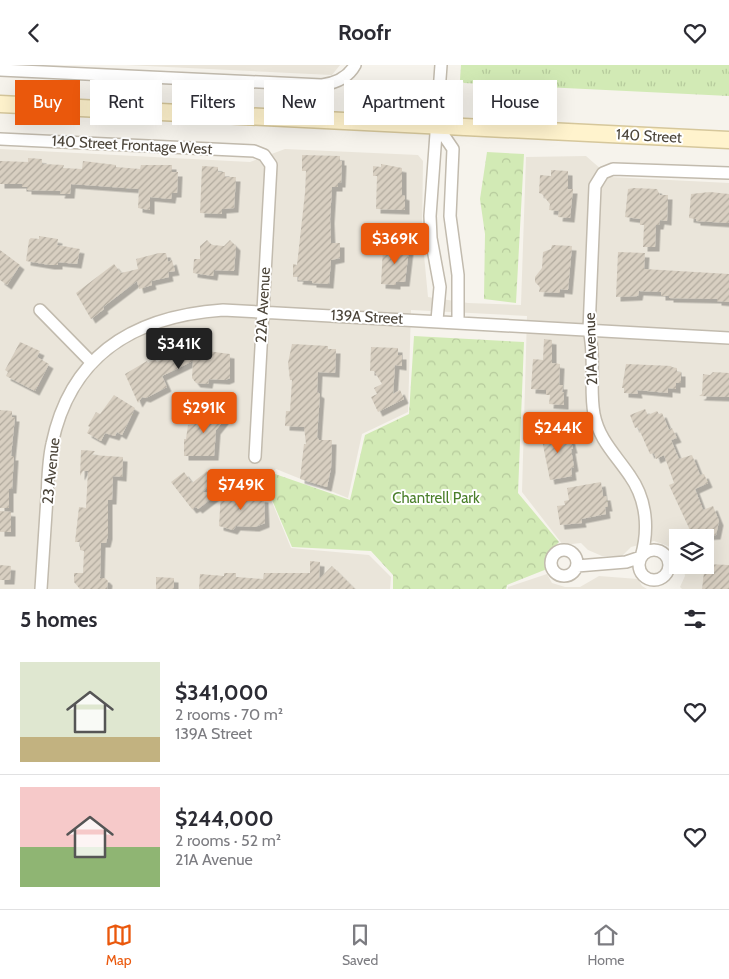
<!DOCTYPE html>
<html lang="en">
<head>
<meta charset="utf-8">
<style>
  :root { --surface:#fff; --page:#f2f2f3; --text:#2b2b33; --muted:#7c7c81; --line:#e1e1e2; --accent:#ea580c }
  body { margin:0; font-family:Cabin,sans-serif; background:var(--page); color:var(--text); height:100vh; display:flex; flex-direction:column; font-size:19px; white-space:nowrap }
  * { box-sizing:border-box; margin:0 }
  p { font-size:16px; color:var(--muted) }
  .icon { flex:none; width:28px; height:28px; fill:none; stroke:currentColor; stroke-width:2; stroke-linecap:round; stroke-linejoin:round }
  .map { position:relative; height:524px; overflow:hidden }
  .panel { display:flex; flex-direction:column; background:var(--surface); flex:1 }
  .panel>* { flex:none }
  .top-card { position:absolute; left:15px; top:15px; width:700px; height:45px; display:flex; gap:10px }
  .fabs { position:absolute; left:669px; top:464px; display:grid; gap:10px }
  .fabs a { display:grid; place-items:center; width:45px; height:45px; border-radius:0px; background:var(--surface); box-shadow:0 5px 20px #0002; font-size:25px }
  .price { position:absolute; translate:-50% -42px; padding:0 11px; border-radius:5px; background:var(--accent); color:#fff; font-size:16px; line-height:32px; filter:drop-shadow(0 1px 2px #0008) }
  .price::after { content:''; position:absolute; left:50%; top:30px; width:15px; height:11px; margin-left:-8px; background:inherit; clip-path:polygon(0 0,100% 0,50% 100%) }
  .price.active { background:#222; color:#fff }
  ul { padding:0; list-style:none }
  li { display:flex; align-items:center; gap:15px; height:125px; padding:0 20px }
  li+li { border-top:1px solid var(--line) }
  li span { display:grid; place-items:center; flex:none; width:140px; height:100px; border-radius:0px; color:#555 }
  li>.icon { margin-inline-start:auto }
  span .icon { width:60px; height:60px; fill:#fffc; stroke-width:1 }
  li b { font-size:21px }
  h2 { display:flex; justify-content:space-between; align-items:center; height:60px; padding:0 20px; font-size:21px }
  .chip { padding:0 18px; border-radius:0px; background:var(--surface); box-shadow:0 5px 20px #0002; font-size:18px; line-height:45px }
  .chip.active { background:var(--accent); color:#fff }
  header { display:flex; justify-content:space-between; align-items:center; height:65px; padding:0 20px; background:var(--surface); font-size:22px; font-weight:700 }
  .menu { display:flex; justify-content:space-around; align-items:center; height:70px; border-top:1px solid var(--line); background:var(--surface); font-size:14px; color:var(--muted) }
  .menu a { display:grid; justify-items:center; gap:2px }
  .menu .active { color:var(--accent) }
  .map>svg:first-child { display:block }
  .residential { fill:#eae5da }
  .forest { fill:url(#forest-crowns) }
  .park { fill:url(#park-tufts) }
  .building { fill:url(#building-hatch); filter:url(#shadow) }
  .lines { fill:none; stroke-linecap:round; stroke-linejoin:round }
  .minor-casing { stroke:#c2bbae; stroke-width:14 }
  .secondary-casing { stroke:#d6c79b; stroke-width:19 }
  .minor { stroke:#fff; stroke-width:11 }
  .secondary { stroke:#fff3cd; stroke-width:16 }
  .labels { text-anchor:middle; stroke-width:4; stroke-linejoin:round; paint-order:stroke }
  .street-label { font-size:15px; fill:#4b4439; stroke:#fff }
  .park-label { font-size:15px; fill:#4a7f2a; stroke:#fff }
</style>
</head>
<body>
<header><svg class="icon" aria-label="back" viewBox="0 0 24 24"><path d="M15 5l-7 7 7 7"/></svg>Roofr<svg class="icon" aria-label="heart" viewBox="0 0 24 24"><path d="M12 20l-8-8c-3-5 5-10 8-4 3-6 11-1 8 4z"/></svg></header>
<div class="map">
<svg width="729" height="524" viewBox="0 0 729 524">
  <defs>
    <pattern id="forest-crowns" width="20" height="18" patternUnits="userSpaceOnUse" patternTransform="scale(1.25)"><rect width="20" height="18" fill="#d2eab5"/><path d="M2 6a3 3 0 1 1 6 0M12 15a3 3 0 1 1 6 0" fill="none" stroke="#b6ca9c"/></pattern>
    <pattern id="park-tufts" width="24" height="20" patternUnits="userSpaceOnUse" patternTransform="scale(1.25)"><rect width="24" height="20" fill="#d2eab5"/><path d="M3 7l-1-3M5 7V3M7 7l1-3M15 17l-1-3M17 17v-4M19 17l1-3" fill="none" stroke="#b6ca9c"/></pattern>
    <pattern id="building-hatch" width="6" height="6" patternUnits="userSpaceOnUse" patternTransform="scale(1.25)"><rect width="6" height="6" fill="#d8cfc1"/><path d="M-1 1l2-2M0 6l6-6M5 7l2-2" fill="none" stroke="#b1aa9e"/></pattern>
    <filter id="shadow"><feDropShadow dx="4.5" dy="4.5" stdDeviation="0" flood-color="#0004"/></filter>
  </defs>
  <rect width="100%" height="100%" fill="#f6f3ec"/>
  <path class="residential" d="M126,0H340L332,10Z
    M0,84L250,97L285,84L418,90L423,96L422,169L428,232L468,238L521,240L526,92L586,91L610,112L729,118V524H682L680,522L685,511L683,500H705V472H678L677,489L668,481L654,476L631,482L622,491H602L588,485L581,478L563,480L522,427L527,251L411,245L408,347L362,369L348,433L276,404L263,415L291,483L369,490L391,512L390,524H0Z
    M547,509L552,518L565,522H580L599,511L638,514L642,521L647,524H508V522Z"/>
  <path class="forest" d="M487,87L524,89L516,238L484,234L485,169L480,134Z
    M414,271L524,277L518,428L559,477L548,489L547,504L507,520L506,524H393V510L371,486L292,482L264,416L275,409L350,435L365,370L409,349Z"/>
  <path class="park" d="M461,0H729V31L464,18L460,15Z"/>
  <path class="building" d="M302,90L340,91V96H342L341,118H338V122H332L330,154L331,178H340V193L331,195L329,219L312,218V216L298,215L299,212H293V199L297,200L305,128L306,106H302Z
    M28,93L42,94V99L64,100L63,103L82,104L83,96L116,100V102L140,104L141,100H172V107H178L177,128H172L171,134L150,132V145L138,143L139,124L71,119L70,129H60L61,126L27,125V122H22V119H0V96L28,97Z
    M381,99L402,103V130L405,131V145L376,144L377,111H373V101L381,102Z
    M202,101L218,102V107H225V112H236L234,143L222,144V149L200,148Z
    M551,105L568,106V124H573L570,153L558,152L559,146L549,145L550,139L542,129L539,128L540,110L551,111Z
    M634,123L657,124L660,130H668L667,156L660,155L659,160H656L655,182H643L644,160H640V154L625,152L628,124Z
    M710,127L729,129V158L696,156V154L689,153L691,129Z
    M39,171L58,174L57,180L80,184L77,199L58,197V200H50L26,196L29,175L31,173L39,174Z
    M207,175L212,180L224,181L230,175L236,181L234,206L214,205L213,211L193,208L194,194H200V181Z
    M552,180L572,181L568,225L560,224V228L539,227L540,222L535,217V212L542,203L543,187L551,184Z
    M393,181H406L409,184L405,217H396V220L381,219L383,183H393Z
    M0,185L20,200L7,220L0,215Z
    M618,187L645,188L644,204L729,209V237L717,236V234L669,233V231H661V227L639,226L638,231L616,232Z
    M159,188H166L168,197L172,195L175,206L168,207L169,212L151,216L152,220L139,224L137,216L103,242L104,244L91,254L76,228L114,199L121,208L138,204L136,194Z
    M544,274L552,275V298L560,299L559,320H563L562,327H564V340L549,339L550,330H546V325L531,324L533,294L543,295Z
    M191,276L199,285L230,289V313L225,315L209,314L208,319L196,318L192,313L193,296L162,311L167,322L146,333L142,332L138,338L125,309L147,296L148,298L155,294L157,297L168,291L169,295Z
    M20,277L40,286L37,292L49,299L35,326L6,311L8,307L5,305Z
    M292,279L328,281V284H336L335,308L318,307L317,327L320,329L317,372L319,375H332L331,403L327,422L300,414L304,379H306L304,362L285,361L286,346H290L292,315H290L288,298Z
    M371,282L398,283V290H402V301L395,300L393,329L400,325L404,334L378,347L371,332L377,329L374,323L382,319L374,306H370Z
    M626,299L672,301L671,302L677,303V307H681V318H676V324L668,323V328L637,325L638,329L624,328V323H622Z
    M713,307L729,308V332L699,331L702,329L703,309L710,310Z
    M114,330L135,343L122,370L117,367L115,371L105,368L101,376L87,368L90,362L88,361L96,347L100,349Z
    M216,338L228,350L216,365L214,391H184V374H186L188,360L197,358Z
    M645,344L648,350L657,346L659,349L662,348L669,365L672,363L677,373L671,375L679,394L692,390L700,410L704,409L708,418L695,424L703,445L713,441L719,456L716,470L687,472L689,463L669,420L674,418L664,390L656,394L654,388L650,389L638,362L635,363L630,350Z
    M0,345L12,346V352H15L11,391H14L12,424H9V443H0Z
    M568,365L573,384H571L574,402L571,403L572,411L550,415L541,370Z
    M81,385L95,386L92,390L123,392L122,412L113,411L112,435H108V470L106,478H101L100,513H105L108,516L107,524H80L74,517V508H83L84,486L80,485V477H75L79,442L86,443L88,406H83L80,411Z
    M207,406L215,417L202,427L219,428L198,444L196,442L192,444L171,417L184,407L192,418Z
    M601,417L603,431H606L608,442H605L606,449L581,454L582,458L560,460L557,441L565,440L564,436L569,435L567,423Z
    M221,428L264,433L265,458L255,462L236,461L233,465L219,461Z
    M0,446L11,447V467H0Z
    M310,496L320,497L319,514L332,501L355,524H199L200,509L224,511V508H236V512L263,514L264,508H310Z
    M705,499L729,500V524H702Z
    M0,500L11,501L10,515H0Z
    M156,512L174,513V524H156Z"/>
  <g class="lines">
    <defs>
      <path id="minor" d="M0,5L322,20C336,18 348,13 355,0
        M438,62L453,84L450,151L458,210V256
        M0,74L254,86L264,90L271,100L255,392
        M40,245L92,298
        M437,255L440,222L431,173L430,151L441,0
        M551 498a13 13 0 1 1 26 0a13 13 0 1 1-26 0Z
        M639 500a15 15 0 1 1 30 0a15 15 0 1 1-30 0Z
        M577,501L626,497L641,492C649,465 647,435 630,411C616,390 599,375 594,349C589,321 596,293 589,265L595,121L603,108L613,104L729,108
        M41,524C43,493 45,463 47,432C48,415 48,396 52,379C71,288 136,251 223,245L729,273"/>
      <path id="secondary" d="M0,39L729,75"/>
    </defs>
    <use href="#minor" class="minor-casing"/>
    <use href="#secondary" class="secondary-casing"/>
    <use href="#minor" class="minor"/>
    <use href="#secondary" class="secondary"/>
  </g>
  <g class="labels">
    <g class="street-label">
      <text transform="translate(649 71) rotate(3)" y="5">140 Street</text>
      <text transform="translate(132 80) rotate(3)" y="5">140 Street Frontage West</text>
      <text transform="translate(263 240) rotate(-87)" y="5">22A Avenue</text>
      <text transform="translate(367 252) rotate(3)" y="5">139A Street</text>
      <text transform="translate(591 284) rotate(-92)" y="5">21A Avenue</text>
      <text transform="translate(51 406) rotate(-84)" y="5">23 Avenue</text>
    </g>
    <g class="park-label">
      <text x="436" y="438">Chantrell Park</text>
    </g>
  </g>
</svg>
<div class="fabs">
<a><svg class="icon" aria-label="layers" viewBox="0 0 24 24"><path d="M12 4l9 5-9 5-9-5zM3 14l9 5 9-5"/></svg></a>
</div>
<b class="price" style="left:395px;top:200px">$369K</b>
<b class="price active" style="left:179px;top:305px">$341K</b>
<b class="price" style="left:204px;top:369px">$291K</b>
<b class="price" style="left:558px;top:389px">$244K</b>
<b class="price" style="left:241px;top:446px">$749K</b>
<div class="top-card">
<a class="chip active">Buy</a>
<a class="chip">Rent</a>
<a class="chip">Filters</a>
<a class="chip">New</a>
<a class="chip">Apartment</a>
<a class="chip">House</a>
</div>
</div>
<section class="panel">
<h2>5 homes<svg class="icon" aria-label="filters" viewBox="0 0 24 24"><path d="M4 7h16M4 17h16"/><circle cx="9" cy="7" r="2"/><circle cx="15" cy="17" r="2"/></svg></h2>
<ul>
<li><span style="background:linear-gradient(#dfe7d0 75%,#c2b280 0)"><svg class="icon" aria-label="home" viewBox="0 0 24 24"><path d="M3 11l9-7 9 7M6 9v11h12V9"/></svg></span><div><b>$341,000</b><p>2 rooms · 70 m²</p><p>139A Street</p></div><svg class="icon" aria-label="heart" viewBox="0 0 24 24"><path d="M12 20l-8-8c-3-5 5-10 8-4 3-6 11-1 8 4z"/></svg></li>
<li><span style="background:linear-gradient(#f6c9c9 60%,#8fb573 0)"><svg class="icon" aria-label="home" viewBox="0 0 24 24"><path d="M3 11l9-7 9 7M6 9v11h12V9"/></svg></span><div><b>$244,000</b><p>2 rooms · 52 m²</p><p>21A Avenue</p></div><svg class="icon" aria-label="heart" viewBox="0 0 24 24"><path d="M12 20l-8-8c-3-5 5-10 8-4 3-6 11-1 8 4z"/></svg></li>
</ul>
</section>
<nav class="menu">
<a class="active"><svg class="icon" aria-label="map" viewBox="0 0 24 24"><path d="M3 6l6-2 6 2 6-2v14l-6 2-6-2-6 2zM9 4v14M15 6v14"/></svg>Map</a>
<a><svg class="icon" aria-label="saved" viewBox="0 0 24 24"><path d="M7 4h10v16l-5-4-5 4z"/></svg>Saved</a>
<a><svg class="icon" aria-label="home" viewBox="0 0 24 24"><path d="M3 11l9-7 9 7M6 9v11h12V9"/></svg>Home</a>
</nav>
</body>
</html>
